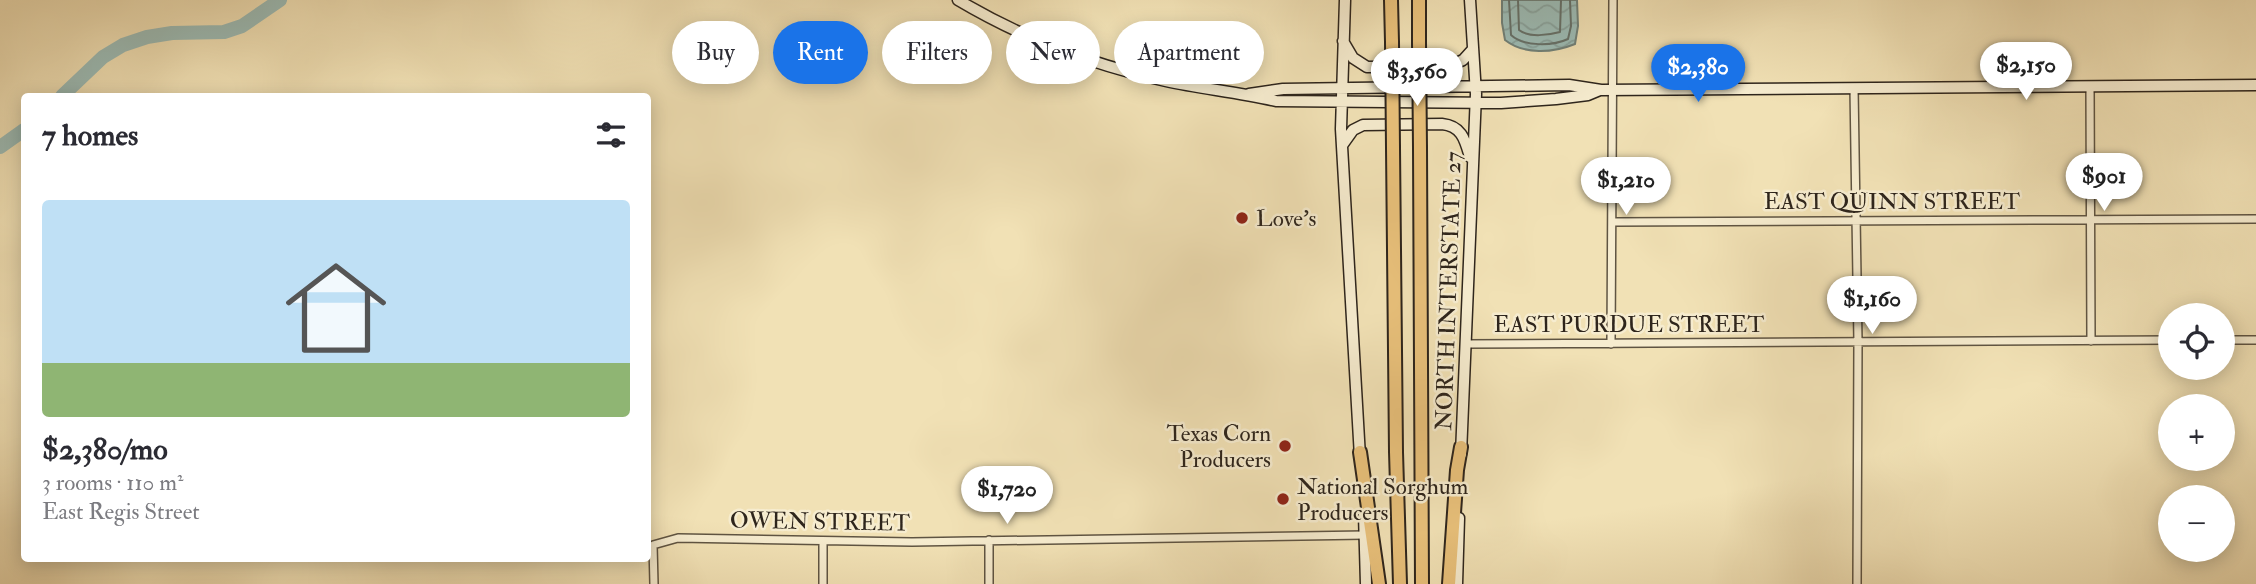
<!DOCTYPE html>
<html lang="en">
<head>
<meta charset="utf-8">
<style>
  :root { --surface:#fff; --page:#f2f2f3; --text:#2b2b33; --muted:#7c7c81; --line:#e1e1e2; --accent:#1a73e8 }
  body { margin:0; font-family:"IM FELL Double Pica",serif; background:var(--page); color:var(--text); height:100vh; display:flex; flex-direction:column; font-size:26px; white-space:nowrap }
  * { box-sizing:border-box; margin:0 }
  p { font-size:23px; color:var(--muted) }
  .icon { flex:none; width:38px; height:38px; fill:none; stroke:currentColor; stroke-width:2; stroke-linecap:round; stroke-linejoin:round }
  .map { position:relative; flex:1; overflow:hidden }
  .panel { position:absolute; left:21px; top:93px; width:630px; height:469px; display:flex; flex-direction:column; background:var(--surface); border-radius:7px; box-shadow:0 4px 18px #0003 }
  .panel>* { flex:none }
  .banner { position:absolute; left:672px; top:21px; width:665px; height:63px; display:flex; gap:14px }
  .tools { position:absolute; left:2158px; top:303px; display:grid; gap:14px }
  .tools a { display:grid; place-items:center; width:77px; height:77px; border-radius:50%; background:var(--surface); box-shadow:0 4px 18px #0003; font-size:35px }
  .price { position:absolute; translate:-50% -60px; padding:0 16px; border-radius:24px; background:#fff; color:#222; font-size:23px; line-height:46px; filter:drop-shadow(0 2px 4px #0008) }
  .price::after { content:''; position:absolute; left:50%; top:42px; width:21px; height:16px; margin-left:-10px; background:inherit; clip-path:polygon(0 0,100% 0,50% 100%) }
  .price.current { background:var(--accent); color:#fff }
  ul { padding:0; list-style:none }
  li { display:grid; align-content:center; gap:14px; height:371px; padding:0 21px }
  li+li { border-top:2px solid var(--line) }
  li span { display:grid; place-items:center; height:217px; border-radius:7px; color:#555 }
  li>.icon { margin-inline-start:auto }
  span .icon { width:126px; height:126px; fill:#fffc; stroke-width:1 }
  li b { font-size:30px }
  h2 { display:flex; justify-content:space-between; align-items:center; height:84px; padding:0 21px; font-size:30px }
  .pill { padding:0 24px; border-radius:32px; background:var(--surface); box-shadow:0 4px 18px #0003; font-size:24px; line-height:63px }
  .pill.current { background:var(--accent); color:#fff }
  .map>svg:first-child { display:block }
  .water { fill:url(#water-waves); stroke:#708078; stroke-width:2 }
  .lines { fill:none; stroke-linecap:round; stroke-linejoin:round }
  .shore { stroke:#657069; stroke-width:2 }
  .river { stroke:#9cbcb6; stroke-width:14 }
  .minor-casing { stroke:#5f5442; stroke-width:10 }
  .secondary-casing { stroke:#2e251c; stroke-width:13 }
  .motorway-casing { stroke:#2e251c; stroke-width:16 }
  .minor { stroke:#f6eccf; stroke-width:7 }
  .secondary { stroke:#f6eccf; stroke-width:10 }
  .motorway { stroke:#e8c07a; stroke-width:12 }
  .motorway-bridge-casing { stroke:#2e251c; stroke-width:16; stroke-linecap:butt }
  .motorway-bridge { stroke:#e8c07a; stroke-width:12 }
  .poi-dot { fill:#8f2418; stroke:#f6eccf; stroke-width:2.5 }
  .labels { text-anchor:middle; stroke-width:5; stroke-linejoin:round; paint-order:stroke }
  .street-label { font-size:23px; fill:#2e251c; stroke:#f6eccf }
  .poi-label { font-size:23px; fill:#2e251c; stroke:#f6eccf; text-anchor:start }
</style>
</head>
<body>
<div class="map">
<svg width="2256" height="584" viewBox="0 0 2256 584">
  <defs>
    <pattern id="water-waves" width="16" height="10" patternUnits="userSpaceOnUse" patternTransform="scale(1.75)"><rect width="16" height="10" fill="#9cbcb6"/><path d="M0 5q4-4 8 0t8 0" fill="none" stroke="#87a19c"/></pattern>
  </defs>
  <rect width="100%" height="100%" fill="#f1e1b5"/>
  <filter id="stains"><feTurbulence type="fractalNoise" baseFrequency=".00286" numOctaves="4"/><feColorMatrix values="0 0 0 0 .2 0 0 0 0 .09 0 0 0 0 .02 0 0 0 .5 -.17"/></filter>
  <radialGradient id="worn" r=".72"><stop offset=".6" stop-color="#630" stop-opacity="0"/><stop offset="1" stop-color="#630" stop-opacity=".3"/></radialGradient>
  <path class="water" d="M1502,0H1577L1578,26L1575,44C1553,53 1524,55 1505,40L1502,23Z"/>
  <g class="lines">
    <path class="shore" d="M1509,0L1511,35C1524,47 1553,46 1568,39L1571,26L1570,0
      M1518,0L1519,30C1529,38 1549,35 1560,32L1561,0"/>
    <path class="river" d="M62,96L103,57L123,45L147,37L172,33L224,32L242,26L280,0
      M0,147L24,130"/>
    <defs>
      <path id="minor" d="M2090,86L2091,341
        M1854,88L1858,342L1857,584
        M1612,222L2256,219
        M2222,340H2256
        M1466,344L2170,340
        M1611,344L1613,0
        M989,540V584
        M823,542V584
        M654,584L653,545L678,538L912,542L1365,535"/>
      <path id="secondary" d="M958,0C1022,38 1093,65 1166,81C1202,89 1239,92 1276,101L1501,103L1556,99L1588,95L1600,90
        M1345,0L1341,129L1360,457
        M1343,41L1353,58L1367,67L1450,66L1463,60L1473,49
        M1249,94L1283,89L1569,85L1601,90L2256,85
        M1343,144L1353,130L1363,125L1442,124C1462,126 1465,140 1470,157
        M1461,454L1476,94L1470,0
        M1364,514L1366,584
        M1457,584L1459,518"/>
      <path id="motorway" d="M1391,0L1392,42
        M1419,0V42
        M1393,148L1396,452L1400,584
        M1420,148L1422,584
        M1360,452L1379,584
        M1449,584L1457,470L1461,447"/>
    </defs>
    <use href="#minor" class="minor-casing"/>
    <use href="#secondary" class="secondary-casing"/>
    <use href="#motorway" class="motorway-casing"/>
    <use href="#minor" class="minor"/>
    <use href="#secondary" class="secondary"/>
    <use href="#motorway" class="motorway"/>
    <defs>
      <path id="motorway-bridge" d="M1392,42L1393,148
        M1419,42L1420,148"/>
    </defs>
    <use href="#motorway-bridge" class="motorway-bridge-casing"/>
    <use href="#motorway-bridge" class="motorway-bridge"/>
  </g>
  <g class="poi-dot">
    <circle cx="1242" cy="218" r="7"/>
    <circle cx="1285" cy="446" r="7"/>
    <circle cx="1283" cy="499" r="7"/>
  </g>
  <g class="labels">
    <g class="street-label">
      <text x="1892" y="209">EAST QUINN STREET</text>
      <text transform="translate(1448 291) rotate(-88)" y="8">NORTH INTERSTATE 27</text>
      <text x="1629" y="332">EAST PURDUE STREET</text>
      <text transform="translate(820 521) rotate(1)" y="8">OWEN STREET</text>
    </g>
    <g class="poi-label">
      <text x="1256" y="226">Love's</text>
      <text x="1271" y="441" text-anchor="end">Texas Corn<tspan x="1271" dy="26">Producers</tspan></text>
      <text x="1297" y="494">National Sorghum<tspan x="1297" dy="26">Producers</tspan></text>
    </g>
  </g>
  <rect width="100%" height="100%" filter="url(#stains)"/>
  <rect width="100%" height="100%" fill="url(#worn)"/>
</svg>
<div class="tools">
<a><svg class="icon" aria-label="locate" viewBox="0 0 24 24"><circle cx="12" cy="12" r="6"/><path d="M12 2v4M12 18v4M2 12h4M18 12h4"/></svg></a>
<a>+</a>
<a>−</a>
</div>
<b class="price" style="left:2026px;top:102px">$2,150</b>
<b class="price current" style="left:1698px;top:104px">$2,380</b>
<b class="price" style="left:1417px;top:108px">$3,560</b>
<b class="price" style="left:2104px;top:213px">$901</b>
<b class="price" style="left:1626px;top:217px">$1,210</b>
<b class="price" style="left:1872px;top:336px">$1,160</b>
<b class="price" style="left:1007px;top:526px">$1,720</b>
<div class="banner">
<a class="pill">Buy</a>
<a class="pill current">Rent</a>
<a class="pill">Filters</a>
<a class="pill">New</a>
<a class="pill">Apartment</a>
</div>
<section class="panel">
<h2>7 homes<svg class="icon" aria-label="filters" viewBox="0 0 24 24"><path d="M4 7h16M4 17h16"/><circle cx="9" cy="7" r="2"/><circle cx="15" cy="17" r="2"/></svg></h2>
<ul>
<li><span style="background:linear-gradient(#bfe0f5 75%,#8fb573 0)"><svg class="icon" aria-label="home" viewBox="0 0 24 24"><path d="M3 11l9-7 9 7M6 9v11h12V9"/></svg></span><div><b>$2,380/mo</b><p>3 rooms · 110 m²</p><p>East Regis Street</p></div></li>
</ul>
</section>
</div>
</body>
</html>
